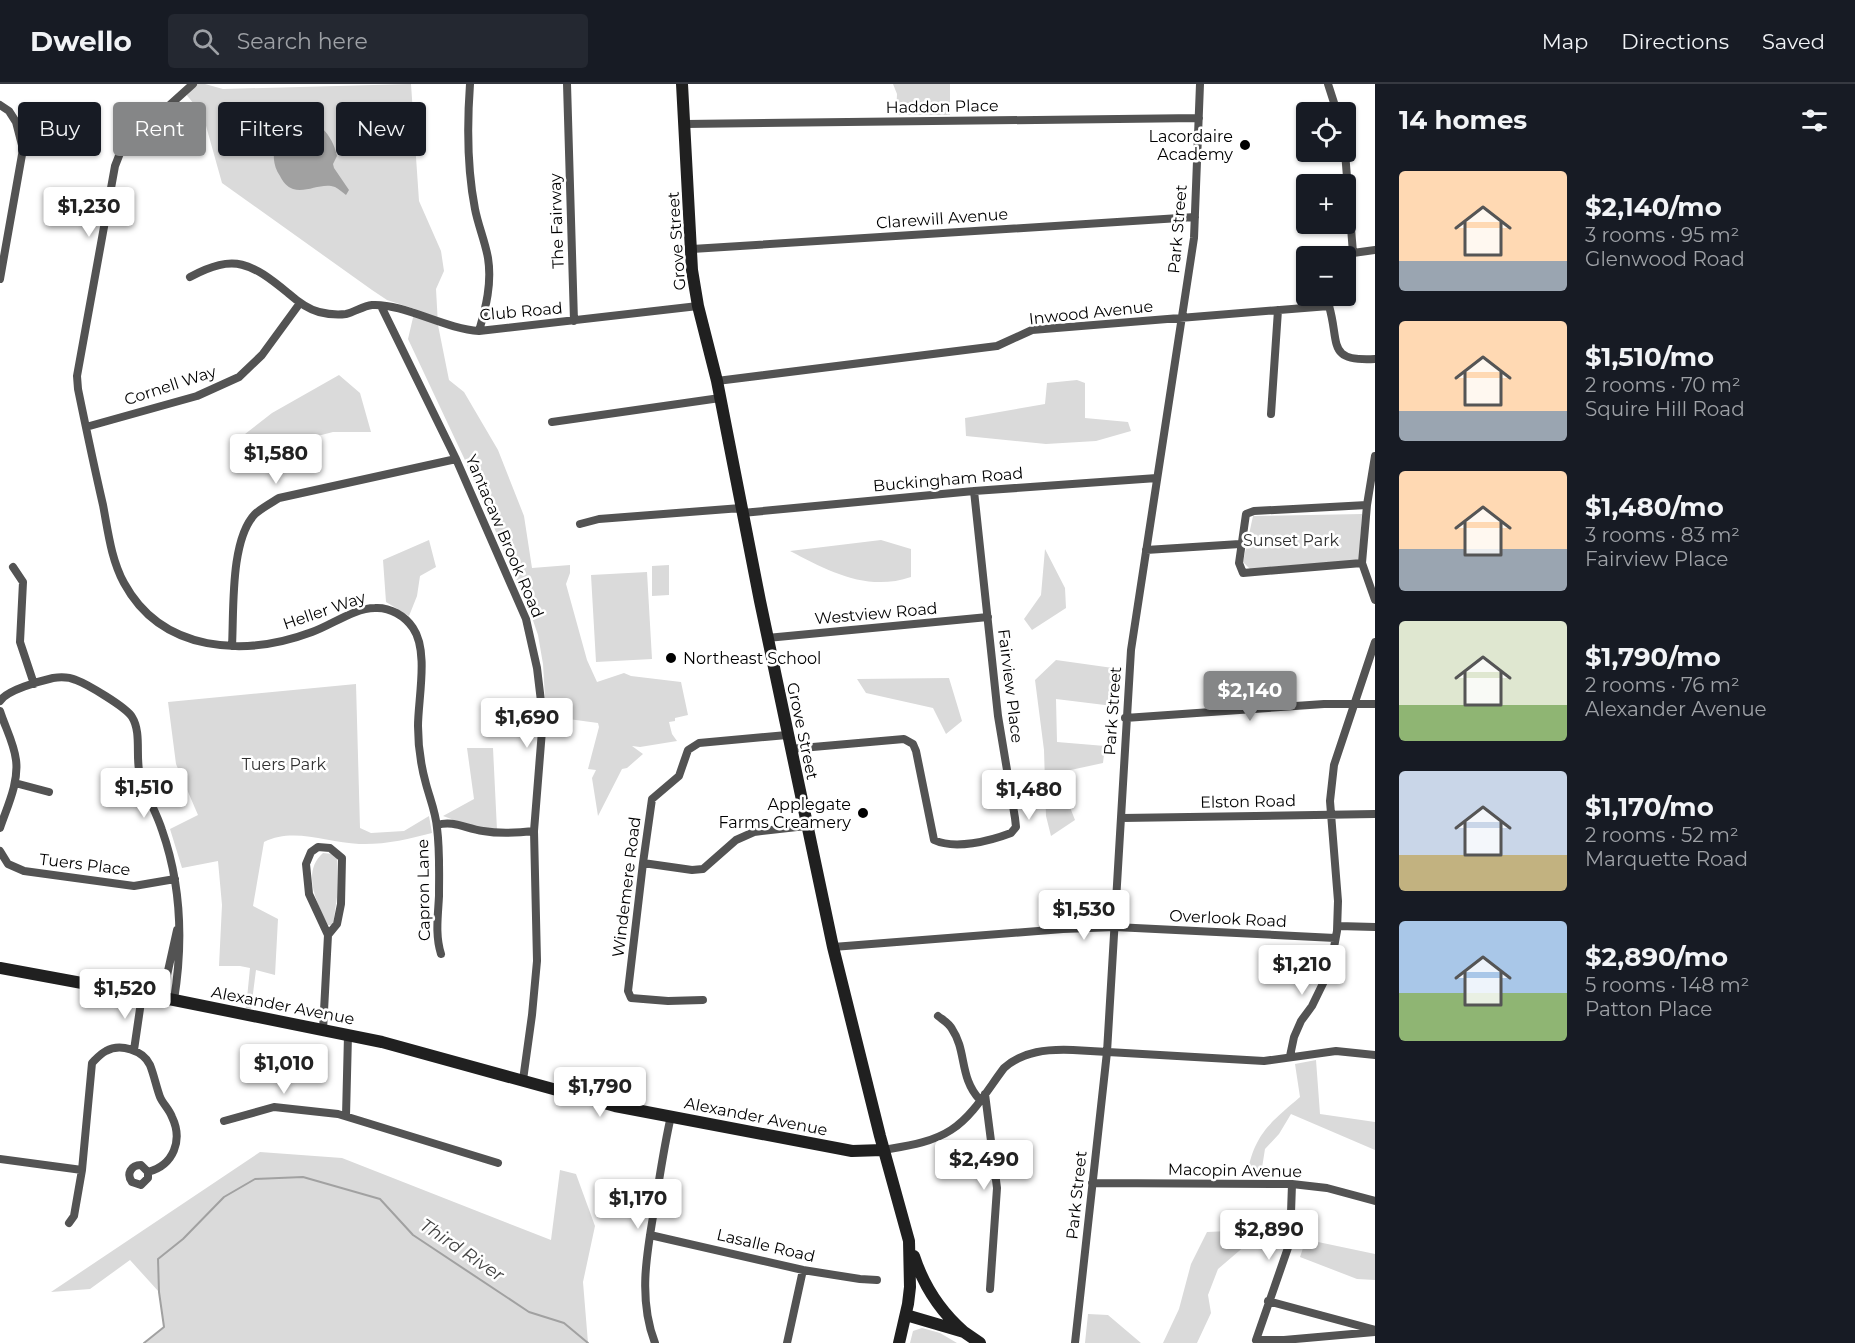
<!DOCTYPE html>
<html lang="en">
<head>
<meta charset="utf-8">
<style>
  :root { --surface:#171b24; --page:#242831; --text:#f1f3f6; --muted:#9ea1a6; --line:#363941; --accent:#858687 }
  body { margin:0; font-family:Montserrat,sans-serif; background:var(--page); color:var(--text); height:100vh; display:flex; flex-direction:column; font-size:22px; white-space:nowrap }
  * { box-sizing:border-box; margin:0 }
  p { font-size:20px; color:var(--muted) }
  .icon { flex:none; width:33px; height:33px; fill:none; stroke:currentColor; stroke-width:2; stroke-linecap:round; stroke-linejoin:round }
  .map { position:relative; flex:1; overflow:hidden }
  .sheet { display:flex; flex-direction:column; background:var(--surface); width:480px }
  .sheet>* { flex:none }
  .banner { position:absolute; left:18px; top:18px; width:570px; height:54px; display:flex; gap:12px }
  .fabs { position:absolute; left:1296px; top:18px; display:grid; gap:12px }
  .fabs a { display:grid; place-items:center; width:60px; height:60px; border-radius:6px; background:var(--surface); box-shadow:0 2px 4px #0004; font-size:30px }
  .price { position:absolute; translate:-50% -51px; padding:0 14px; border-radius:6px; background:#fff; color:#222; font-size:20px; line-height:39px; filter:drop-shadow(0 2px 3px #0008) }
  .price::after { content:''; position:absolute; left:50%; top:36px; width:18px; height:14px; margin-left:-9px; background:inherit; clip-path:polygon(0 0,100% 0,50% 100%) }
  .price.selected { background:var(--accent); color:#fff }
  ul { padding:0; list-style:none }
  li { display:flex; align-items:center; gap:18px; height:150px; padding:0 24px }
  li span { display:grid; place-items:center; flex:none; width:168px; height:120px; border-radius:6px; color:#555 }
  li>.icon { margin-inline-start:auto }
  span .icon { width:72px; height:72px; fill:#fffc; stroke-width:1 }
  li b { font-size:26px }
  h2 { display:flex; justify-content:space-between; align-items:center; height:72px; padding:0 24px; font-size:26px }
  .chip { padding:0 21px; border-radius:6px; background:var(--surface); box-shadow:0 2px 4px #0004; font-size:21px; line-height:54px }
  .chip.selected { background:var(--accent); color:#fff }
  header { display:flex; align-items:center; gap:36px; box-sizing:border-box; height:84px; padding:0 30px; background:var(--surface); border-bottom:2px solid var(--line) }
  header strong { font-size:28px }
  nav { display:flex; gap:33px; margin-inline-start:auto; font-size:21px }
  .search { width:420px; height:54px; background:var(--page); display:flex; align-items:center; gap:15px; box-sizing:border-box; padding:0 21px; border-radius:6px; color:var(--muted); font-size:22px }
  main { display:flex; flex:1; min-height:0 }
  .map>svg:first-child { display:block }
  .green { fill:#dadada }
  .water { fill:#a1a1a1 }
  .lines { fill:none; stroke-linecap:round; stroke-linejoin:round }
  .stream { stroke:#a1a1a1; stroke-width:2 }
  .street { stroke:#535353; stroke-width:8 }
  .secondary { stroke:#202020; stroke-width:12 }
  .poi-dot { fill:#000; stroke:#fff; stroke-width:2 }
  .labels { text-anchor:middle; stroke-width:5; stroke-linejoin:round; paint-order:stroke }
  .street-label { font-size:16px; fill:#000; stroke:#fff }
  .poi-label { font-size:16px; fill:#000; stroke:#fff; text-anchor:end }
  .park-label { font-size:16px; fill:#313131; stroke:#fff }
  .water-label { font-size:18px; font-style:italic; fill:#424242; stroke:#fff }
</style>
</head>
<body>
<header>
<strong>Dwello</strong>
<div class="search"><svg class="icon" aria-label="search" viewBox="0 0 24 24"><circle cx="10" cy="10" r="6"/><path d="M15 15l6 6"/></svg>Search here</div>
<nav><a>Map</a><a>Directions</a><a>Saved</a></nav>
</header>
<main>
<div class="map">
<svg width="1375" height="1259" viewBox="0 0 1375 1259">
  <rect width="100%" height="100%" fill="#fff"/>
  <path class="green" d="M189,0H205L223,5L411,0L419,117L441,167L444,187L436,205L438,241L449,296L464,308L498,366L524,432L532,484L570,481V489L566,500L587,576L597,598L624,589L631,592L681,598L688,631L675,634V637L669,638L672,650L677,657L640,663L632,662L643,670L627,684L622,685L598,732L592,694L596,686L588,685L599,643L598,639L546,632L543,580L538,551L528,522L464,374L408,255L415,225L387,216L372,206L222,99L203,31L185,9Z
    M893,0H950V31H896L897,10Z
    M339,291L360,309L371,348H333L302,356L258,376L236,357L272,329Z
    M1077,296L1085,299V334L1128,338L1131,347L1096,357L1046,360L966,352L965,334L1045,320L1047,299Z
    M1362,430L1359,476L1250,485L1243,478L1253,432Z
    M429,456L436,483L420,492L417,512L409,532L386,518L383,476Z
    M881,456L911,465V493C867,508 828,487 790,467Z
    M1045,465L1065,504L1066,524L1032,546L1024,535L1041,511Z
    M669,481V511L652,512V482Z
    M647,488L652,575L596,578L591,491Z
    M1056,576L1120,585L1113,622L1056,615L1057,658L1105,662L1103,679L1066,687L1062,703L1075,736L1051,752L1046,732L1044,666L1035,596Z
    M949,594L962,637L946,650L933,624L866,609L857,595Z
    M356,600L360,744L371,749L404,747L429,732L432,749C409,755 384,761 359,760C328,759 294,743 264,758L253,822L278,835L275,891L256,886L251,925L246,924L250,884L240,882H219L222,821L218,777L182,784L170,745L198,731L176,680L168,618Z
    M467,664H493L497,746L471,742L443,732L474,715Z
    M323,769L333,770L337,774V813L333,841H328C317,820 301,788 323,769Z
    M1316,976L1320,1030L1375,1038V1066L1291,1030L1279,1050L1265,1065L1261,1090H1247C1255,1049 1270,1039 1300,1013L1295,980Z
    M260,1068L342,1074L551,1156L560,1086L576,1090L595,1142L583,1198L588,1259H144L164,1243L159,1208L130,1176L90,1205L51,1208Z
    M1250,1138L1253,1155L1218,1185L1208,1211L1211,1229L1197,1259H1163L1179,1225L1191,1180L1207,1148L1229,1147Z
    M1305,1158H1318L1375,1170V1196L1357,1195L1300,1173Z
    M1088,1230L1108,1231L1141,1259H1085Z
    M922,1244L940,1249L957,1259H910L913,1247Z"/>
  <path class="water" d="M297,26C316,37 332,48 337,72L333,80L334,84L349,106L346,111C342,108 339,105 335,103C322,98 307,109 293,105C287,103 283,98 280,92C265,70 280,42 297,26Z"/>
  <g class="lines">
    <path class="stream" d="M144,1259L164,1243L159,1208L158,1175L183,1155L224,1113L255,1095L303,1093L380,1115L413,1151L529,1228L564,1239L588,1259"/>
    <path class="street" d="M193,0L122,64L115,82L77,292L78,305C86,344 94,382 103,421C108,447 111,475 124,499C162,569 245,573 312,548C332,541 354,524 375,524C390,523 405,532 413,544C429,567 418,615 418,642C418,662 421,682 426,700C430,715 436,729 437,744C440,767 439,789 439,812C438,832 435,851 441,870
      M470,0C467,41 467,84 475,125C478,141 485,157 488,174C492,199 486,223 479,247
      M567,0L574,237
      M1328,0L1337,28
      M0,21L9,27L16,38L23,65L0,195
      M685,40L1199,34
      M1345,68L1353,169
      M692,165L1195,133
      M1346,185L1353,169L1375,166
      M190,193C235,169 251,179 288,209C297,217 307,225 319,228C327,230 338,231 346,230C355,228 363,222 372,221C403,219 445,245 479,247L698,222
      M1335,212L1329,222C1340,259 1326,278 1375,275
      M381,222L456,375L526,535L537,584L543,634L534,747L537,877L532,931L523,996
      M717,297L997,262L1032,246L1329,222
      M1271,330L1278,226
      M552,338L720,314
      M86,343L197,312L239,293L262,271L300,219
      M1375,372L1367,421L1362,479L1375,516
      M742,429L974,407L1157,394
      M580,440L599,435L741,424
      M1146,466L1240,460
      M1362,479L1243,489L1239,479L1246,430L1254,427L1367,421
      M13,483L23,498L20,558L34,600
      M767,554L988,533
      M232,562C234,526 230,456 255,430C262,424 271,419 279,414L456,375
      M0,617C7,606 40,597 53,594C60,593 69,593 76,596C87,600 126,623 132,633C142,649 135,673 140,691C145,710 156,727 162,746C181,800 183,860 174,916
      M0,627C5,643 14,659 16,676C19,699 7,723 0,744
      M1125,634L1324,620H1375
      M790,665L904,655L913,660L916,667L934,756C955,766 990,757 1011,749L1016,743L1015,734L998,632L974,407
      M15,699L49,708
      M1122,734L1375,730
      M437,741C454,736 466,745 483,747C500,750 517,749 534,747
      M0,767L8,780L24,787L134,802L175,795
      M643,779L692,786L703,785L736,756L754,748L806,742
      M1338,842L1375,843
      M833,863L1063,845L1115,843L1335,854
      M162,914L177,846
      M703,916L668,917L631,914L628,907L643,779L652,715L679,692L688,666L699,659L787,651
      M938,932C943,936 949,939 952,945C967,967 959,994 980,1016
      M323,946L328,851L309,810L306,780L311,768L318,763L330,764L342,774L341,820L337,840L328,851
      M134,966L142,911
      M1290,972L1294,953L1301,937L1312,922L1330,885L1337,847L1338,817L1330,717L1334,681L1375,558
      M985,1010L997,1104L990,1205
      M346,1032L348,951
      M224,1037L274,1023L338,1030L498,1079
      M883,1066C906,1062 931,1059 951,1046C973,1032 988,1005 1004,984C1023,967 1048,965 1073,966L1264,977L1336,967L1375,971
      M0,1075L82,1086
      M1092,1099L1292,1100L1327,1104L1375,1117
      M1292,1100L1290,1158L1256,1256H1284L1375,1248
      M69,1139L74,1132L82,1086L92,979C96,975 100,970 106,967C120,959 143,966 150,981C154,991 156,1002 160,1013C163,1020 169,1025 172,1033C183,1056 174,1081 148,1088L141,1081C131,1081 126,1090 132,1098L141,1101L148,1094V1088
      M650,1151L803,1186L860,1195L877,1196
      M1268,1217L1375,1246
      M655,1259C636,1210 649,1159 657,1109C661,1084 665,1058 671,1032
      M787,1259L803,1186
      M1075,1259L1107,968L1131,566L1194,154L1200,0"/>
    <path class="secondary" d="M682,0L692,186L698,222L717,297L760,517L833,863L880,1052L909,1157L910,1203L908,1220L899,1259
      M0,884L174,916L382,958L615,1022L852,1067L883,1066
      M914,1172C924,1203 940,1227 964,1248
      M906,1231L964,1248L980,1259"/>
  </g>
  <g class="poi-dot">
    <circle cx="1245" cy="61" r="6"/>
    <circle cx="671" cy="574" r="6"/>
    <circle cx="863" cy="729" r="6"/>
  </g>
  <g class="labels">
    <g class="street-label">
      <text transform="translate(942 22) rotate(-1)" y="6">Haddon Place</text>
      <text transform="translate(942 134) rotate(-4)" y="6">Clarewill Avenue</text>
      <text transform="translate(556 137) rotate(-92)" y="6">The Fairway</text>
      <text transform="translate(1177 145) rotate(-85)" y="6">Park Street</text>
      <text transform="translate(676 157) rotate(-94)" y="6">Grove Street</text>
      <text transform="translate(521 227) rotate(-5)" y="6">Club Road</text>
      <text transform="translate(1091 228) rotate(-6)" y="6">Inwood Avenue</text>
      <text transform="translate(170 301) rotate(-18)" y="6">Cornell Way</text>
      <text transform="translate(948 395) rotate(-5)" y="6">Buckingham Road</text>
      <text transform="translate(505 452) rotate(67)" y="6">Yantacaw Brook Road</text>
      <text transform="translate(324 526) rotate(-19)" y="6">Heller Way</text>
      <text transform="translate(876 529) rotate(-5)" y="6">Westview Road</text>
      <text transform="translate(1011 602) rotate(83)" y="6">Fairview Place</text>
      <text transform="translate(1112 627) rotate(-86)" y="6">Park Street</text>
      <text transform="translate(803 647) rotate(78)" y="6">Grove Street</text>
      <text transform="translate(1248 717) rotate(-1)" y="6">Elston Road</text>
      <text transform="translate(85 780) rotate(7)" y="6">Tuers Place</text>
      <text transform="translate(626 803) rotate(-83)" y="6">Windemere Road</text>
      <text transform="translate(423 806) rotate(-91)" y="6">Capron Lane</text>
      <text transform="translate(1228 834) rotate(3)" y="6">Overlook Road</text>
      <text transform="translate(283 921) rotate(11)" y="6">Alexander Avenue</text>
      <text transform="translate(756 1032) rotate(11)" y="6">Alexander Avenue</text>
      <text transform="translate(1235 1086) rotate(1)" y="6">Macopin Avenue</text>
      <text transform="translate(1076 1111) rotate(-84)" y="6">Park Street</text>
      <text transform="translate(766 1161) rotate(13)" y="6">Lasalle Road</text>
    </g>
    <g class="poi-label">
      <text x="1233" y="58">Lacordaire<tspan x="1233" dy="18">Academy</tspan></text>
      <text x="683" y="580" text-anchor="start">Northeast School</text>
      <text x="851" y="726">Applegate<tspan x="851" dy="18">Farms Creamery</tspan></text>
    </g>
    <g class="park-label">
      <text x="1291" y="462">Sunset Park</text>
      <text x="284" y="686">Tuers Park</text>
    </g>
    <g class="water-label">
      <text transform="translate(462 1166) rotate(34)" y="6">Third River</text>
    </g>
  </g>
</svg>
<div class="fabs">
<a><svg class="icon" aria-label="locate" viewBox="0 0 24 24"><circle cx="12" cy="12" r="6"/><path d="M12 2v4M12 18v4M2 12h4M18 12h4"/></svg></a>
<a>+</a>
<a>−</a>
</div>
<b class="price" style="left:89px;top:154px">$1,230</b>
<b class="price" style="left:276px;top:401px">$1,580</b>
<b class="price selected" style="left:1250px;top:638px">$2,140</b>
<b class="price" style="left:527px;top:665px">$1,690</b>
<b class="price" style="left:144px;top:735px">$1,510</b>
<b class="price" style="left:1029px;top:737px">$1,480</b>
<b class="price" style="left:1084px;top:857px">$1,530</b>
<b class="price" style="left:1302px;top:912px">$1,210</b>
<b class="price" style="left:125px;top:936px">$1,520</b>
<b class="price" style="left:284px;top:1011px">$1,010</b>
<b class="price" style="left:600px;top:1034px">$1,790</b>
<b class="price" style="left:984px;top:1107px">$2,490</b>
<b class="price" style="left:638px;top:1146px">$1,170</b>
<b class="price" style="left:1269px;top:1177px">$2,890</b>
<div class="banner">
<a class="chip">Buy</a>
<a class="chip selected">Rent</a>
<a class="chip">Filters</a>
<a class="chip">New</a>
</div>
</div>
<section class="sheet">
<h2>14 homes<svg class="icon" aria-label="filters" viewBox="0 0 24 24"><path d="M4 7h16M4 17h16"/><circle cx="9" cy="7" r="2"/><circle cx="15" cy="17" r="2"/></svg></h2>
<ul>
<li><span style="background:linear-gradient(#ffd9b3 75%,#9aa5b1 0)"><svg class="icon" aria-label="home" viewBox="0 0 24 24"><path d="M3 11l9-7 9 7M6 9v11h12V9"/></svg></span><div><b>$2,140/mo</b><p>3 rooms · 95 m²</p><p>Glenwood Road</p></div></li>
<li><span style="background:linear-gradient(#ffd9b3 75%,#9aa5b1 0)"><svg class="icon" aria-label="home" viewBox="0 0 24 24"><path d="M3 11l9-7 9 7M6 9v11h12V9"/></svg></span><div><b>$1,510/mo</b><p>2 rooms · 70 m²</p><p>Squire Hill Road</p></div></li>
<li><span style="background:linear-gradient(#ffd9b3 65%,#9aa5b1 0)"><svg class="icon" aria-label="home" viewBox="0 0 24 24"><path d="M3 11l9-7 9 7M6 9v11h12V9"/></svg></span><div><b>$1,480/mo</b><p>3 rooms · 83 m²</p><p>Fairview Place</p></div></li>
<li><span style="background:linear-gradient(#dfe7d0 70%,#8fb573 0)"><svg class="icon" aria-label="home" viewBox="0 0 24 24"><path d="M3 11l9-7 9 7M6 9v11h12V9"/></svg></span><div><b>$1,790/mo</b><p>2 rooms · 76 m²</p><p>Alexander Avenue</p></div></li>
<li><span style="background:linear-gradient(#c9d6e8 70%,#c2b280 0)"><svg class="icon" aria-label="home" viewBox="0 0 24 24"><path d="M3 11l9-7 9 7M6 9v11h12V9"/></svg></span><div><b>$1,170/mo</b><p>2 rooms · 52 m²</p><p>Marquette Road</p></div></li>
<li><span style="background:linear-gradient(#a9c7e8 60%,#8fb573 0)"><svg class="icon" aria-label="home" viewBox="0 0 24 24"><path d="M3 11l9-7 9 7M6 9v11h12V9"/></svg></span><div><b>$2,890/mo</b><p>5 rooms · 148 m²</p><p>Patton Place</p></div></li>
</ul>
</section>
</main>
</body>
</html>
